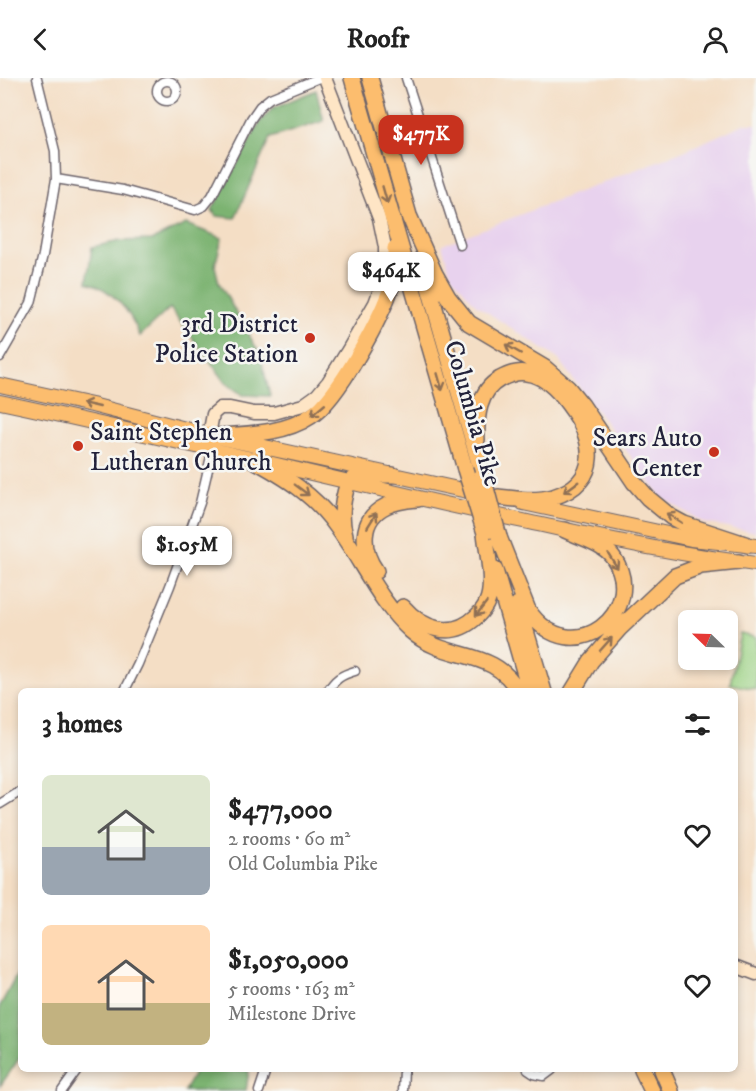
<!DOCTYPE html>
<html lang="en">
<head>
<meta charset="utf-8">
<style>
  :root { --surface:#fff; --page:#f2f2f2; --text:#222; --muted:#767676; --accent:#c8321e }
  body { margin:0; font-family:"IM FELL DW Pica",serif; background:var(--page); color:var(--text); height:100vh; display:flex; flex-direction:column; font-size:22px; white-space:nowrap }
  * { box-sizing:border-box; margin:0 }
  p { font-size:20px; color:var(--muted) }
  .icon { flex:none; width:33px; height:33px; fill:none; stroke:currentColor; stroke-width:2; stroke-linecap:round; stroke-linejoin:round }
  .map { position:relative; flex:1; overflow:hidden }
  .panel { position:absolute; left:18px; top:610px; width:720px; height:384px; display:flex; flex-direction:column; background:var(--surface); border-radius:9px; box-shadow:0 3px 9px #0003 }
  .panel>* { flex:none }
  .needle { width:39px; rotate:293deg }
  .controls { position:absolute; left:678px; top:532px; display:grid; gap:12px }
  .controls a { display:grid; place-items:center; width:60px; height:60px; border-radius:9px; background:var(--surface); box-shadow:0 3px 9px #0003; font-size:30px }
  .price { position:absolute; translate:-50% -51px; padding:0 14px; border-radius:12px; background:#fff; color:#222; font-size:20px; line-height:39px; filter:drop-shadow(0 2px 3px #0008) }
  .price::after { content:''; position:absolute; left:50%; top:36px; width:18px; height:14px; margin-left:-9px; background:inherit; clip-path:polygon(0 0,100% 0,50% 100%) }
  .price.selected { background:var(--accent); color:#fff }
  ul { padding:0; list-style:none }
  li { display:flex; align-items:center; gap:18px; height:150px; padding:0 24px }
  li span { display:grid; place-items:center; flex:none; width:168px; height:120px; border-radius:9px; color:#555 }
  li>.icon { margin-inline-start:auto }
  span .icon { width:72px; height:72px; fill:#fffc; stroke-width:1 }
  li b { font-size:26px }
  h2 { display:flex; justify-content:space-between; align-items:center; height:72px; padding:0 24px; font-size:26px }
  header { display:flex; justify-content:space-between; align-items:center; height:78px; padding:0 24px; background:var(--surface); font-size:27px; font-weight:700 }
  .map>svg:first-child { display:block }
  .built { fill:#e8d2ee }
  .green { fill:#9bd183; stroke:#5e7a5f; stroke-width:1.5 }
  .forest { fill:#7cb371; stroke:#4f6a56; stroke-width:1.5 }
  .lines { fill:none; stroke-linecap:round; stroke-linejoin:round }
  .street-casing { stroke:#6c646b; stroke-width:11 }
  .secondary-casing { stroke:#6c646b; stroke-width:15 }
  .primary-casing { stroke:#6c646b; stroke-width:16 }
  .highway-casing { stroke:#6c646b; stroke-width:18 }
  .street { stroke:#fff; stroke-width:8 }
  .secondary { stroke:#fee5c5; stroke-width:12 }
  .primary { stroke:#fcbd6e; stroke-width:14 }
  .highway { stroke:#fcbd6e; stroke-width:15 }
  .highway-bridge-casing { stroke:#6c646b; stroke-width:18; stroke-linecap:butt }
  .highway-bridge { stroke:#fcbd6e; stroke-width:15 }
  .oneway { stroke:#8f7054 }
  .poi-dot { fill:#c8321e; stroke:#f6f6f2; stroke-width:2 }
  .labels { text-anchor:middle; stroke-width:5; stroke-linejoin:round; paint-order:stroke }
  .poi-label { font-size:26px; fill:#22223b; stroke:#f6f6f2; text-anchor:end }
  .street-label { font-size:26px; fill:#22223b; stroke:#f6f6f2 }
</style>
</head>
<body>
<header><svg class="icon" aria-label="back" viewBox="0 0 24 24"><path d="M15 5l-7 7 7 7"/></svg>Roofr<svg class="icon" aria-label="person" viewBox="0 0 24 24"><circle cx="12" cy="8" r="4"/><path d="M4 21q1-7 8-7t8 7"/></svg></header>
<div class="map">
<svg width="756" height="1013" viewBox="0 0 756 1013">
  <rect width="100%" height="100%" fill="#f6f6f2"/>
  <filter id="ink" filterUnits="userSpaceOnUse"><feTurbulence type="fractalNoise" baseFrequency=".0167" numOctaves="2"/><feDisplacementMap in="SourceGraphic" scale="12" xChannelSelector="R" yChannelSelector="G"/><feConvolveMatrix kernelMatrix="1 2 1 2 8 2 1 2 1" color-interpolation-filters="sRGB"/></filter>
  <filter id="wash" filterUnits="userSpaceOnUse"><feTurbulence type="fractalNoise" baseFrequency=".008" numOctaves="4" result="noise"/><feDisplacementMap in="SourceGraphic" scale="24" xChannelSelector="R" yChannelSelector="G"/><feGaussianBlur stdDeviation="1.35" result="paint"/><feColorMatrix in="noise" values="0 0 0 0 0 0 0 0 0 0 0 0 0 0 0 0 0 1.4 0 .05"/><feComposite in="paint" operator="in"/></filter>
  <g filter="url(#wash)">
    <rect width="100%" height="100%" fill="#f4dec5"/>
    <path class="built" d="M744,46H756V454L704,445L661,419L558,281L475,226L451,197L442,167L684,73Z"/>
    <path class="green" d="M740,556L756,559V611L730,606Z"/>
    <path class="forest" d="M316,12L324,43L270,60L235,140L216,138L212,132L260,44L273,30Z
      M186,146L222,160L215,188L219,205L260,276L270,318L243,317L227,306L170,230L140,258C130,233 114,212 87,204L92,169L120,163L152,162Z
      M21,889V978L0,1008V928Z
      M196,992H249L246,1013H184Z"/>
  </g>
  <g filter="url(#ink)">
    <g class="lines">
      <defs>
        <path id="street" d="M406,0L460,167
          M157 13a10 10 0 1 1 20 0a10 10 0 1 1-20 0Z
          M56,101L123,112L195,132L204,128L212,118L251,41L260,28L270,20L319,0
          M0,279L31,225L43,177L56,101L55,73L37,0
          M124,614L138,586L170,508L200,425L213,370
          M327,614C335,601 341,597 355,593
          M0,726L21,713
          M528,992L534,996L544,998L552,992
          M62,1013L77,992
          M259,1013L266,992
          M403,1013L404,992"/>
        <path id="secondary" d="M209,357L213,336L220,330H230L254,335H274L303,327L317,317L328,304L348,272L375,225L382,206L385,188V169L379,140L325,0
          M735,888L756,896"/>
        <path id="primary" d="M0,307L92,327L209,357L481,416
          M0,324C177,361 351,407 528,444C604,460 679,477 756,486
          M523,425L691,461L756,468"/>
        <path id="highway" d="M352,0L465,391
          M370,0L410,141
          M407,133L435,196L448,219L469,245L545,290L568,310L582,327L634,404L648,420L671,439L684,446L748,467
          M422,185L482,395
          M218,358C250,356 284,356 311,338C338,321 383,237 392,206C396,195 395,182 395,170
          M477,362C476,340 478,313 500,301C508,297 517,293 526,295C545,297 559,313 569,327C594,360 603,404 553,419C535,424 515,421 498,419
          M252,381C285,399 315,417 337,449C362,483 379,524 411,553C447,585 493,568 519,614
          M345,457C340,440 342,422 348,405L360,397H393
          M499,459L528,532C572,597 650,532 613,479C603,465 580,459 565,452
          M495,492L530,614
          M376,493C361,472 359,441 386,428C396,423 408,422 418,421
          M518,526L544,614
          M403,529C422,551 452,562 476,539C480,535 485,530 487,524C495,507 487,474 485,455
          M572,614L591,583L619,551L675,498L701,488L739,484
          M642,992L652,1013
          M662,992L671,1013"/>
      </defs>
      <use href="#street" class="street-casing"/>
      <use href="#secondary" class="secondary-casing"/>
      <use href="#primary" class="primary-casing"/>
      <use href="#highway" class="highway-casing"/>
      <use href="#street" class="street"/>
      <use href="#secondary" class="secondary"/>
      <use href="#primary" class="primary"/>
      <use href="#highway" class="highway"/>
      <defs>
        <path id="highway-bridge" d="M465,391L485,455
          M482,395L499,459"/>
      </defs>
      <use href="#highway-bridge" class="highway-bridge-casing"/>
      <use href="#highway-bridge" class="highway-bridge"/>
    </g>
    <defs><path id="oneway-shaft" d="M-6 0H5M1.5-3L5.5 0L1.5 3" fill="none" stroke-width="1.6" stroke-linecap="round" stroke-linejoin="round" transform="scale(1.5)"/></defs>
    <g class="oneway">
      <use href="#oneway-shaft" transform="translate(385 117) rotate(74)"/>
      <use href="#oneway-shaft" transform="translate(513 271) rotate(-150)"/>
      <use href="#oneway-shaft" transform="translate(440 304) rotate(74)"/>
      <use href="#oneway-shaft" transform="translate(91 327) rotate(-167)"/>
      <use href="#oneway-shaft" transform="translate(318 332) rotate(140)"/>
      <use href="#oneway-shaft" transform="translate(571 409) rotate(144)"/>
      <use href="#oneway-shaft" transform="translate(302 412) rotate(37)"/>
      <use href="#oneway-shaft" transform="translate(674 440) rotate(-148)"/>
      <use href="#oneway-shaft" transform="translate(372 442) rotate(-58)"/>
      <use href="#oneway-shaft" transform="translate(613 483) rotate(58)"/>
      <use href="#oneway-shaft" transform="translate(481 531) rotate(128)"/>
      <use href="#oneway-shaft" transform="translate(606 566) rotate(-48)"/>
    </g>
  </g>
  <g class="poi-dot">
    <circle cx="310" cy="260" r="6"/>
    <circle cx="78" cy="368" r="6"/>
    <circle cx="714" cy="374" r="6"/>
  </g>
  <g class="labels">
    <g class="poi-label">
      <text x="298" y="254">3rd District<tspan x="298" dy="30">Police Station</tspan></text>
      <text x="90" y="362" text-anchor="start">Saint Stephen<tspan x="90" dy="30">Lutheran Church</tspan></text>
      <text x="702" y="368">Sears Auto<tspan x="702" dy="30">Center</tspan></text>
    </g>
    <g class="street-label">
      <text transform="translate(474 335) rotate(74)" y="9">Columbia Pike</text>
    </g>
  </g>
</svg>
<div class="controls">
<a><svg class="needle" viewBox="-14 -14 28 28"><path d="M0-13l5 13h-10z" fill="#e53935"/><path d="M0 13l5-13h-10z" fill="#767676"/></svg></a>
</div>
<b class="price selected" style="left:421px;top:88px">$477K</b>
<b class="price" style="left:391px;top:225px">$464K</b>
<b class="price" style="left:187px;top:499px">$1.05M</b>
<section class="panel">
<h2>3 homes<svg class="icon" aria-label="filters" viewBox="0 0 24 24"><path d="M4 7h16M4 17h16"/><circle cx="9" cy="7" r="2"/><circle cx="15" cy="17" r="2"/></svg></h2>
<ul>
<li><span style="background:linear-gradient(#dfe7d0 60%,#9aa5b1 0)"><svg class="icon" aria-label="home" viewBox="0 0 24 24"><path d="M3 11l9-7 9 7M6 9v11h12V9"/></svg></span><div><b>$477,000</b><p>2 rooms · 60 m²</p><p>Old Columbia Pike</p></div><svg class="icon" aria-label="heart" viewBox="0 0 24 24"><path d="M12 20l-8-8c-3-5 5-10 8-4 3-6 11-1 8 4z"/></svg></li>
<li><span style="background:linear-gradient(#ffd9b3 65%,#c2b280 0)"><svg class="icon" aria-label="home" viewBox="0 0 24 24"><path d="M3 11l9-7 9 7M6 9v11h12V9"/></svg></span><div><b>$1,050,000</b><p>5 rooms · 163 m²</p><p>Milestone Drive</p></div><svg class="icon" aria-label="heart" viewBox="0 0 24 24"><path d="M12 20l-8-8c-3-5 5-10 8-4 3-6 11-1 8 4z"/></svg></li>
</ul>
</section>
</div>
</body>
</html>
